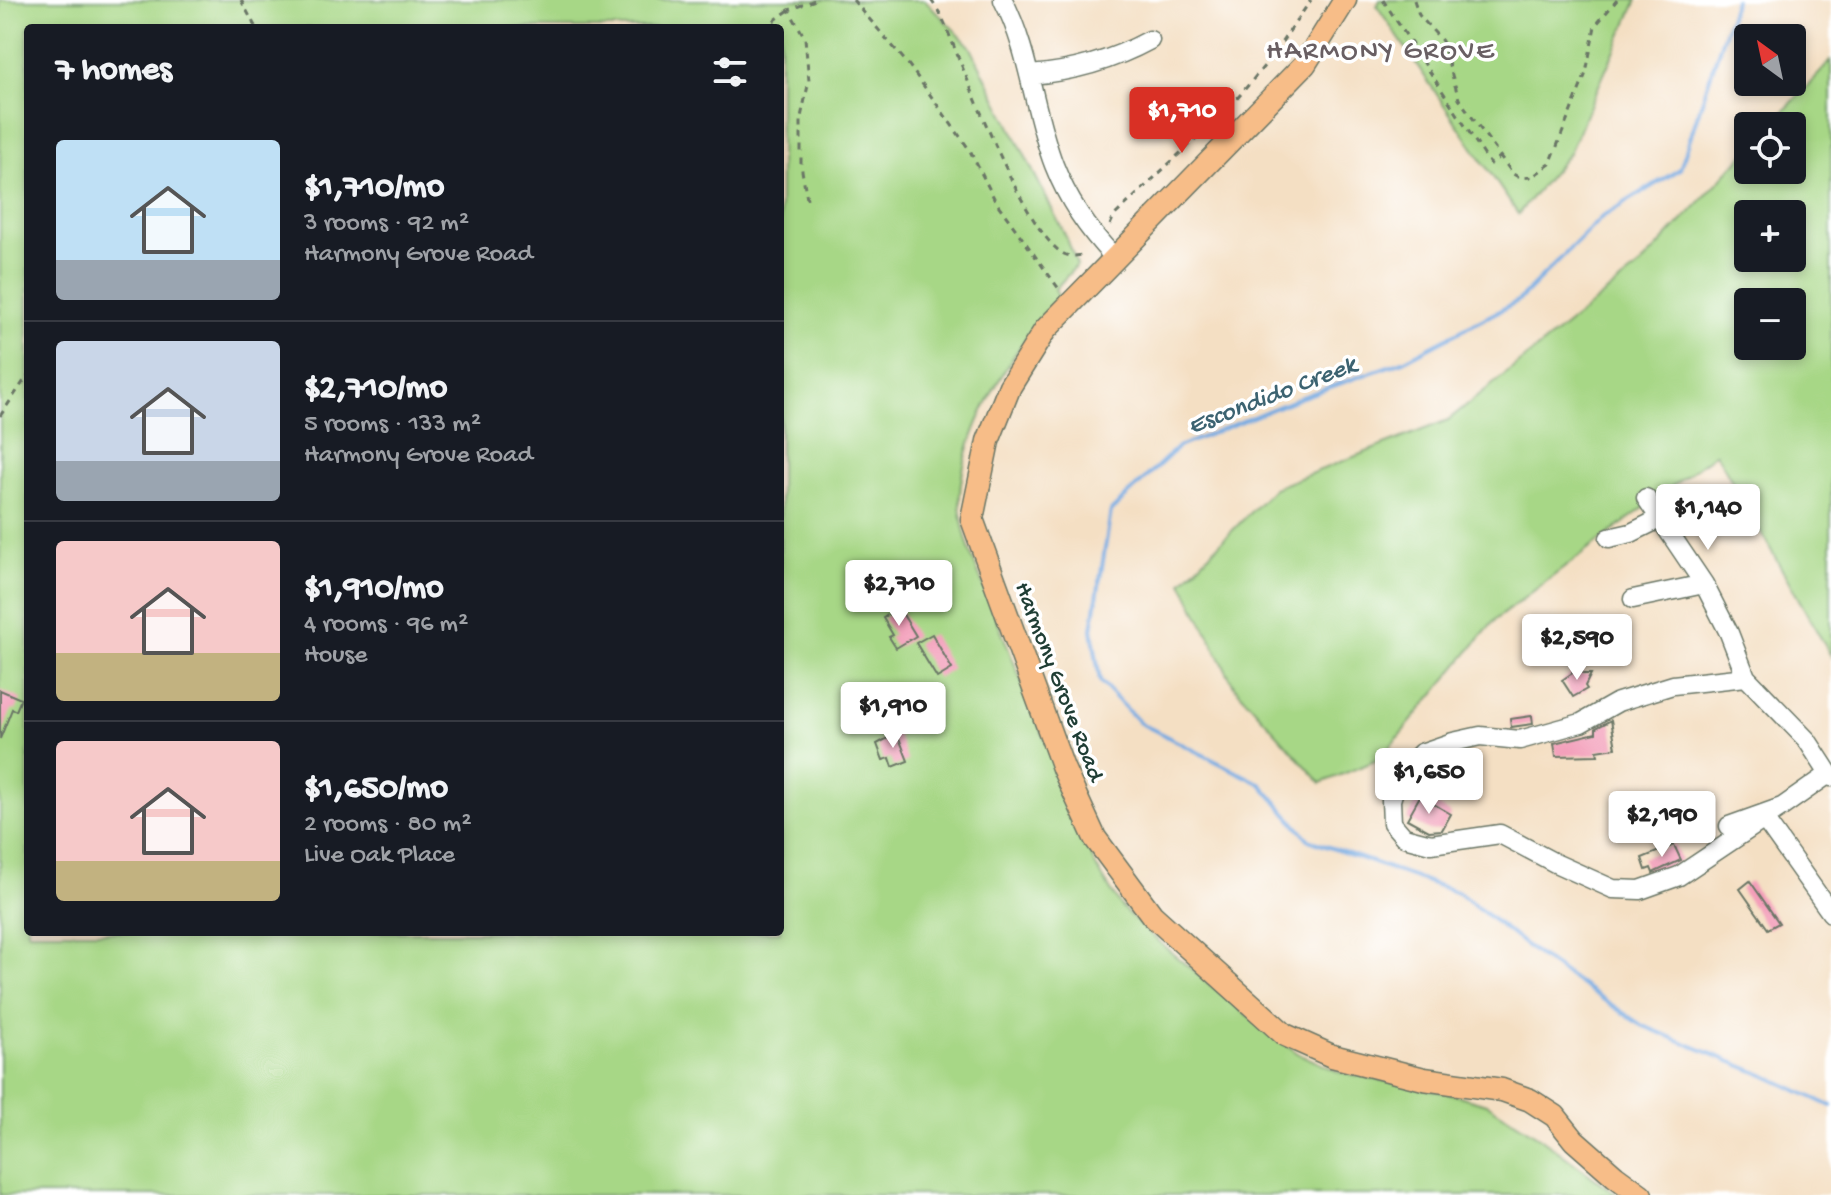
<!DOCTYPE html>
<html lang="en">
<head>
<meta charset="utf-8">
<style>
  :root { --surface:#171b24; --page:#20242c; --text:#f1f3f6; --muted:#9ea1a6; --line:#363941; --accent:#d93025 }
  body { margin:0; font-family:"Gochi Hand",sans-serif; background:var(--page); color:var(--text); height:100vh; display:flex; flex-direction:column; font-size:30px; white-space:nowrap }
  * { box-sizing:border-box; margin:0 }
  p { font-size:26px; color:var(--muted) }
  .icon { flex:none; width:44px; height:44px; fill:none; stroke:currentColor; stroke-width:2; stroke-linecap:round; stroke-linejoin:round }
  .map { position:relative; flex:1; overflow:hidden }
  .side { position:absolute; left:24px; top:24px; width:760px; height:912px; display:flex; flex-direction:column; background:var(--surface); border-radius:8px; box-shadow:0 4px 12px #0003 }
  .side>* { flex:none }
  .needle { width:52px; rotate:327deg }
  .buttons { position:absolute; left:1734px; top:24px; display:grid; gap:16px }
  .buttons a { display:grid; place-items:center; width:72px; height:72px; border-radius:8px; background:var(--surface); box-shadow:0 4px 12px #0003; font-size:40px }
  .price { position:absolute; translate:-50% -68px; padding:0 18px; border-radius:8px; background:#fff; color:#222; font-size:26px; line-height:52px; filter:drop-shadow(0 2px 4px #0008) }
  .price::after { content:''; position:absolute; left:50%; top:48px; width:24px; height:18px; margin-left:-12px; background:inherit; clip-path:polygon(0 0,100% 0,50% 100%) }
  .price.active { background:var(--accent); color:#fff }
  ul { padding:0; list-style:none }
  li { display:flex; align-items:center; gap:24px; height:200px; padding:0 32px }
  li+li { border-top:2px solid var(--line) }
  li span { display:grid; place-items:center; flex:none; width:224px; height:160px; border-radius:8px; color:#555 }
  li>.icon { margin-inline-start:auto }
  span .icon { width:96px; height:96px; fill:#fffc; stroke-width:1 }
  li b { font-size:34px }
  h2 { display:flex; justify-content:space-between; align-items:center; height:96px; padding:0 32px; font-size:34px }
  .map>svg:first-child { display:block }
  .green { fill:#a7d786; stroke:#638a5d; stroke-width:2; fill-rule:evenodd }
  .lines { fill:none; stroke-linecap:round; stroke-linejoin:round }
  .stream { stroke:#73a9e1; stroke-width:4 }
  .building { fill:#f39eb9 }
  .minor-casing { stroke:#6a7666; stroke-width:21 }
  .major-casing { stroke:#6a7666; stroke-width:25 }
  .path { stroke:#6a7666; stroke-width:3; stroke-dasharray:6 6; stroke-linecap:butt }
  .minor { stroke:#fff; stroke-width:18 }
  .major { stroke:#f7bd88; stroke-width:22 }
  .labels { text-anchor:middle; stroke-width:7; stroke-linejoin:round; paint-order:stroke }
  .street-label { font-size:24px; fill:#1f3d34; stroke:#fff }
  .water-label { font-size:26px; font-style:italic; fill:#3c6371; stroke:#fff }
  .quarter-label { font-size:28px; letter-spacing:2px; fill:#695f63; stroke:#fff }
</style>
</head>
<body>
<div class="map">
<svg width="1831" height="1195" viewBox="0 0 1831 1195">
  <rect width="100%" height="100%" fill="#fff"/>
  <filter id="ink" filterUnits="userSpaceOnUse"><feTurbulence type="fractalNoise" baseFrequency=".0125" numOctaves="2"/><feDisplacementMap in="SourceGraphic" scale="16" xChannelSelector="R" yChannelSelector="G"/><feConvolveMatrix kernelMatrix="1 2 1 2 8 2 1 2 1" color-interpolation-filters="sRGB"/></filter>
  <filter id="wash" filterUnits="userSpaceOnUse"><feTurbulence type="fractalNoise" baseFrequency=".006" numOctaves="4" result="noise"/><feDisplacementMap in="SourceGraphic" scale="32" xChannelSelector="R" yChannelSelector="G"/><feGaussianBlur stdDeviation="1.8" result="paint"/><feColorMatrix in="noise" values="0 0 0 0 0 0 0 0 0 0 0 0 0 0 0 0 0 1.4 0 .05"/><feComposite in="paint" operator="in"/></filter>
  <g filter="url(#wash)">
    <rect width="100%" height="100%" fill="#f4dfc3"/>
    <path class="green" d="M0,0H925L970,46L1067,239L1077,265L1055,289L1058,296C1015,349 964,424 960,494C959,514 965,535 971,555L1095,865L1122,908L1168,950L1258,1024L1299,1054L1339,1072L1448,1093L1487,1104L1539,1137L1617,1195H0ZM28,28H780V932H28Z
      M1380,0H1637L1569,153L1518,214L1377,6Z
      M1831,61V656L1716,453L1495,620L1380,759L1321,783L1234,686L1182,582L1274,488L1448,420L1640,266L1748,150V170H1792V126H1770ZM1748,214H1792V258H1748ZM1748,302H1792V346H1748Z"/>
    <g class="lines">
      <path class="stream" d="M1735,0L1680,169L1602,217L1518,301L1403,361L1302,397L1178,447L1111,511L1092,629L1100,681L1140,723L1261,784L1309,840L1459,893L1539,956L1641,1025L1766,1076L1831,1106"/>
    </g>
    <g id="blocks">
      <path class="building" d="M899,608L916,636L896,648L889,637L893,635L883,618Z
        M932,634L952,669L937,678L916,643Z
        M1580,668L1583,674H1591L1585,686L1587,689L1573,697L1562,680Z
        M0,690L21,699L16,711L12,709L0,739Z
        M1532,716L1533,724L1511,727L1510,719Z
        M1611,720L1616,748L1597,751L1598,755L1556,756L1554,743L1596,733V728Z
        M897,733L908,761L893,767L890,758L883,760L877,744Z
        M1420,796L1451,814L1442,830L1429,831L1407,819Z
        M1674,845L1681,860L1653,873L1651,868L1646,870L1642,858Z
        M1750,881L1779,923L1768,929L1740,889Z"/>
    </g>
  </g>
  <g filter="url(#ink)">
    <use href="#blocks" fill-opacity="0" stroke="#6a7666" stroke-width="2"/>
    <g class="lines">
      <defs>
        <path id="minor" d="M1003,0C1030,52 1033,111 1054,165C1068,201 1088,230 1114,257
          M1030,75C1072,72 1113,60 1150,40
          M1646,498L1704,584L1729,633L1746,677L1807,740L1831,777
          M1609,538L1631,533L1661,518
          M1633,599L1704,584
          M1746,677L1673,685L1618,702L1581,723L1520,740L1480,736L1453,742L1421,753L1399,775L1391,800L1392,823L1404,837L1431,844L1500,834L1555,863L1613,889L1640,890L1679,876L1782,807
          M1765,820L1831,913
          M1729,826L1782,807L1829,774"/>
        <path id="major" d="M1345,0L1305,64L1045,330L1010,386L988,441L972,519L1063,768L1095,838L1152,915L1285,1035L1332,1056L1424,1079L1502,1090L1530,1100L1555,1116L1574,1140L1615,1176L1641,1195"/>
      </defs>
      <use href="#minor" class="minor-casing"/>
      <use href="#major" class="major-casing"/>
      <path class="path" d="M241,0L256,28
        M853,0L908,64L969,149L996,202L1059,289
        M931,0L941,15C962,63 1023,233 1064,254C1070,257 1075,256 1082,255
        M1383,0L1490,164L1500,157
        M1414,0L1419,15L1442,41L1459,99L1513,174L1520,178L1532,177L1550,164L1586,73L1595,26L1617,0
        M764,28L789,10
        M807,199L801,165V117L809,81L805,38L789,10L815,0
        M1110,225L1114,216L1235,101L1270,59L1311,0
        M0,416L28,375"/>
      <use href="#minor" class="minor"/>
      <use href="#major" class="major"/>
    </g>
  </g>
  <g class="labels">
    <g class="street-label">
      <text transform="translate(1061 681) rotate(69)" y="8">Harmony Grove Road</text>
    </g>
    <g class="water-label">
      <text transform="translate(1271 393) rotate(-21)" y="9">Escondido Creek</text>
    </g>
    <g class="quarter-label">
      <text x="1381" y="58">HARMONY GROVE</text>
    </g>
  </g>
</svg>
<div class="buttons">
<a><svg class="needle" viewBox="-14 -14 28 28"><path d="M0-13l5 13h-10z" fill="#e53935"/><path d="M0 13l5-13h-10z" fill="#9ea1a6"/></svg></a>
<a><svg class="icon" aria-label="locate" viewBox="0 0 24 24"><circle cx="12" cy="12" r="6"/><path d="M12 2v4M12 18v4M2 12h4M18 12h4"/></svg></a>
<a>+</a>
<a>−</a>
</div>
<b class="price active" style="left:1182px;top:155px">$1,710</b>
<b class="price" style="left:1708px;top:552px">$1,140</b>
<b class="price" style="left:899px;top:628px">$2,710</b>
<b class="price" style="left:1577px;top:682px">$2,590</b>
<b class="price" style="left:893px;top:750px">$1,910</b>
<b class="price" style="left:1429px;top:816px">$1,650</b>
<b class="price" style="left:1662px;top:859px">$2,190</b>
<section class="side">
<h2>7 homes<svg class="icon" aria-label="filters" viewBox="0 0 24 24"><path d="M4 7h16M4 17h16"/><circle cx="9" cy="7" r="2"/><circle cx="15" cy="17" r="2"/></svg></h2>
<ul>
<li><span style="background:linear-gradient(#bfe0f5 75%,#9aa5b1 0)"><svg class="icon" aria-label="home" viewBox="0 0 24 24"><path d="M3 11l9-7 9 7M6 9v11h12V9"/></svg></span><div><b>$1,710/mo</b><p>3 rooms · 92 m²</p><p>Harmony Grove Road</p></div></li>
<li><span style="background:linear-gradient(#c9d6e8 75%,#9aa5b1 0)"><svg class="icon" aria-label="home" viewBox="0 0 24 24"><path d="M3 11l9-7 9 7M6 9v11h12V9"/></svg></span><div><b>$2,710/mo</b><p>5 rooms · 133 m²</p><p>Harmony Grove Road</p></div></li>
<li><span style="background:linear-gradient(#f6c9c9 70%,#c2b280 0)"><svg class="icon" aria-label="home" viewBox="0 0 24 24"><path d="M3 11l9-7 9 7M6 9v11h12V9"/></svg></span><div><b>$1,910/mo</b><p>4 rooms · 96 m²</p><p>House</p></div></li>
<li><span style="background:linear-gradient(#f6c9c9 75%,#c2b280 0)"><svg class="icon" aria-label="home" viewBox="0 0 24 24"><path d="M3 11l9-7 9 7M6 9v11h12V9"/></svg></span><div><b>$1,650/mo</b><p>2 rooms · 80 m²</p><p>Live Oak Place</p></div></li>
</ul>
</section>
</div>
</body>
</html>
